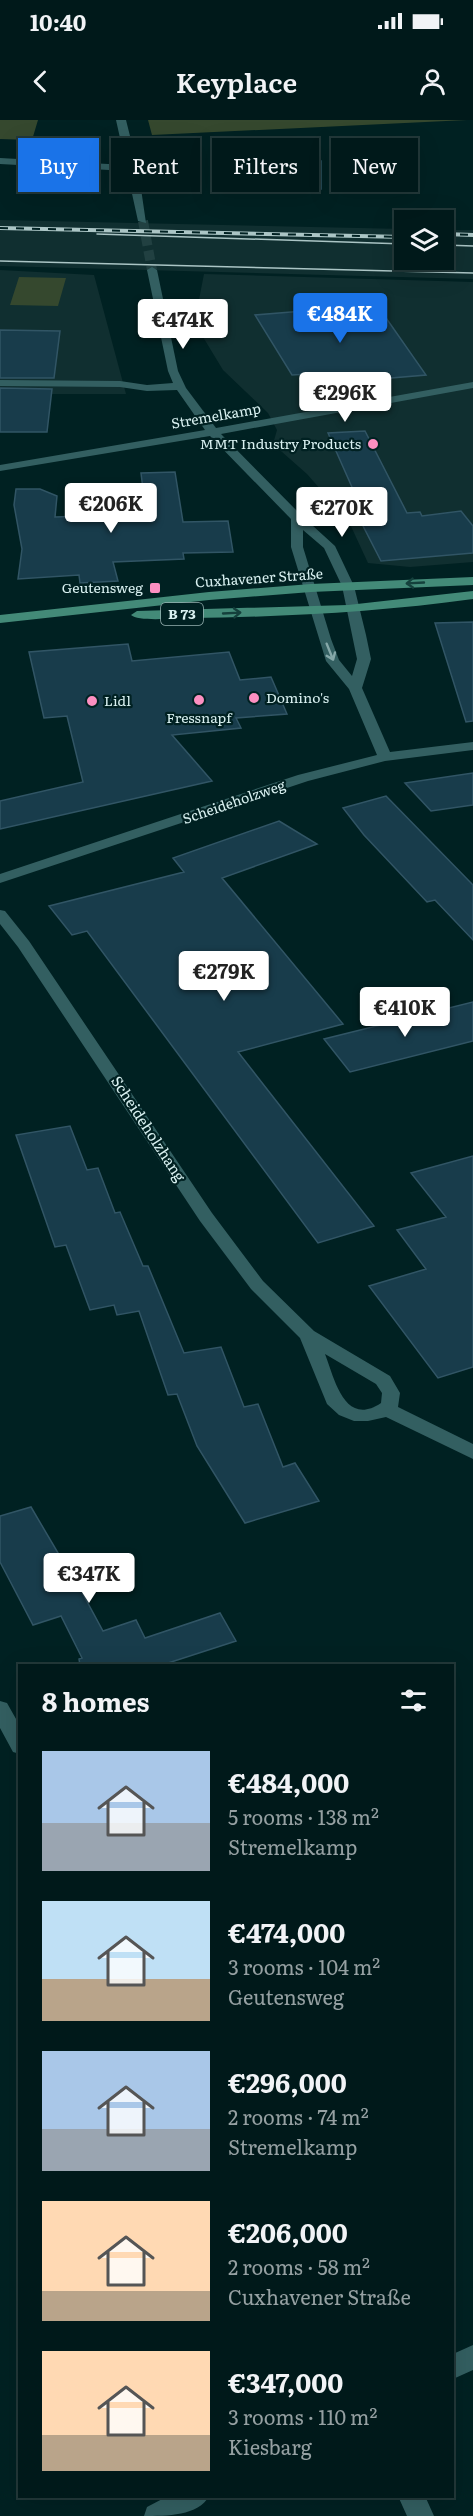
<!DOCTYPE html>
<html lang="en">
<head>
<meta charset="utf-8">
<style>
  :root { --surface:#00191a; --page:#0a2223; --text:#f1f3f6; --muted:#95a0a2; --line:#223839; --accent:#1a73e8 }
  body { margin:0; font-family:Literata,serif; background:var(--page); color:var(--text); height:100vh; display:flex; flex-direction:column; font-size:22px; white-space:nowrap }
  * { box-sizing:border-box; margin:0 }
  p { font-size:20px; color:var(--muted) }
  .icon { flex:none; width:33px; height:33px; fill:none; stroke:currentColor; stroke-width:2; stroke-linecap:round; stroke-linejoin:round }
  .map { position:relative; flex:1; overflow:hidden }
  .details { position:absolute; left:18px; top:1544px; width:436px; height:834px; display:flex; flex-direction:column; background:var(--surface); border-radius:0px; box-shadow:0 6px 24px #0002,0 0 0 2px var(--line) }
  .details>* { flex:none }
  .top-card { position:absolute; left:18px; top:18px; width:438px; height:54px; display:flex; gap:12px }
  .buttons { position:absolute; left:394px; top:90px; display:grid; gap:12px }
  .buttons a { display:grid; place-items:center; width:60px; height:60px; border-radius:0px; background:var(--surface); box-shadow:0 6px 24px #0002,0 0 0 2px var(--line); font-size:30px }
  .price { position:absolute; translate:-50% -51px; padding:0 14px; border-radius:6px; background:#fff; color:#222; font-size:20px; line-height:39px; filter:drop-shadow(0 2px 3px #0008) }
  .price::after { content:''; position:absolute; left:50%; top:36px; width:18px; height:14px; margin-left:-9px; background:inherit; clip-path:polygon(0 0,100% 0,50% 100%) }
  .price.active { background:var(--accent); color:#fff }
  ul { padding:0; list-style:none }
  li { display:flex; align-items:center; gap:18px; height:150px; padding:0 24px }
  li span { display:grid; place-items:center; flex:none; width:168px; height:120px; border-radius:0px; color:#555 }
  li>.icon { margin-inline-start:auto }
  span .icon { width:72px; height:72px; fill:#fffc; stroke-width:1 }
  li b { font-size:26px }
  h2 { display:flex; justify-content:space-between; align-items:center; height:72px; padding:0 24px; font-size:26px }
  .pill { padding:0 21px; border-radius:0px; background:var(--surface); box-shadow:0 6px 24px #0002,0 0 0 2px var(--line); font-size:21px; line-height:54px }
  .pill.active { background:var(--accent); color:#fff }
  .status { display:flex; justify-content:space-between; align-items:center; height:42px; padding:0 30px; background:var(--surface); direction:ltr }
  .status svg { height:16px; fill:currentColor }
  header { display:flex; justify-content:space-between; align-items:center; height:78px; padding:0 24px; background:var(--surface); font-size:27px; font-weight:600 }
  .map>svg:first-child { display:block }
  .built { fill:#102f30 }
  .green { fill:#35482e }
  .building { fill:#183c4b; stroke:#315565; stroke-width:1.5 }
  .lines { fill:none; stroke-linecap:round; stroke-linejoin:round }
  .minor-tunnel { stroke:#214041; stroke-width:10; stroke-dasharray:10 5; stroke-linecap:butt }
  .minor { fill:#335f61; fill-rule:evenodd }
  .major { fill:#438a78; fill-rule:evenodd }
  .tram { stroke:#abc5c5; stroke-width:1.5 }
  .rail-casing { stroke:#abc5c5; stroke-width:4 }
  .rail { stroke:#002122; stroke-width:2; stroke-dasharray:8; stroke-linecap:butt }
  .oneway { stroke:#14403c }
  .oneway2 { stroke:#86a8a9 }
  .poi-dot { fill:#fc8fc1; stroke:#002122; stroke-width:2 }
  .labels { text-anchor:middle; stroke-width:4.5; stroke-linejoin:round; paint-order:stroke }
  .far-street-label { font-size:14px; fill:#d9f1f1; stroke:#002122 }
  .far-poi-label { font-size:14px; fill:#d9f1f1; stroke:#002122; text-anchor:end }
  .shield { fill:#002122; stroke:#98b3b3; stroke-width:1.5 }
  .shield-label { font-size:14px; font-weight:bold; fill:#d9f1f1 }
  .street-label { font-size:15px; fill:#d9f1f1; stroke:#002122 }
</style>
</head>
<body>
<div class="status"><b>10:40</b><svg viewBox="0 0 49 12"><path d="M0 12V9h3v3zM5 12V6h3v6zM10 12V3h3v9zM15 12V0h3v12zM26 1h20v11H26zM47 4h2v5h-2z"/></svg></div>
<header><svg class="icon" aria-label="back" viewBox="0 0 24 24"><path d="M15 5l-7 7 7 7"/></svg>Keyplace<svg class="icon" aria-label="person" viewBox="0 0 24 24"><circle cx="12" cy="8" r="4"/><path d="M4 21q1-7 8-7t8 7"/></svg></header>
<div class="map">
<svg width="473" height="2396" viewBox="0 0 473 2396">
  <rect width="100%" height="100%" fill="#002122"/>
  <path class="built" d="M0,100L405,109V140H444V110H473V159L0,146Z
    M0,150L94,155L126,274H0Z
    M204,154L473,162V442L410,447L368,443L349,402L307,354L273,324L277,310L268,293L223,250L203,217L197,190Z"/>
  <path class="green" d="M0,0H38L32,20L0,19Z
    M148,0H467L152,15Z
    M19,157L66,158L58,186L10,185Z"/>
  <path class="building" d="M261,41H321V69L259,68Z
    M377,185L426,255L332,263L325,253L292,255L255,195Z
    M0,210L60,211L54,258H0Z
    M0,268L52,269L47,312H0Z
    M365,311L407,393L420,392L422,396L461,391L473,406V433L381,441L361,402L367,401L328,313Z
    M175,352L183,402L228,401L233,432L183,433L184,439L113,442L118,461L80,463L79,455L18,459L22,429L14,385L16,369H40L57,376L55,397L146,394L141,353Z
    M473,502V601L466,602L435,503Z
    M128,524L132,541L229,532L240,560L271,557L287,594L236,598L241,608L172,615L212,661L0,709V681L83,662L67,596L44,598L29,532Z
    M473,653V685L431,691L405,663Z
    M386,676L473,765V820L435,780L427,782L364,715L343,688Z
    M279,701L317,724L222,758L343,904L238,932L374,1106L318,1123L87,811L72,815L49,786L184,752L173,738Z
    M473,882V921L350,952L324,919Z
    M70,1006L87,1050L98,1048L115,1093L120,1092L143,1146H148L184,1233L221,1227L244,1287L258,1284L283,1347L295,1343L319,1381L245,1403L197,1326L177,1274L168,1275L139,1191L117,1195L114,1185L90,1190L66,1125L55,1127L16,1015Z
    M473,1036V1247L438,1258L369,1166L426,1149L397,1110L446,1097L411,1053Z
    M31,1387L68,1450H70L103,1511L136,1500L145,1518L220,1493L236,1521L162,1545H80L79,1539L82,1538L61,1496L33,1505L0,1442V1396Z"/>
  <g class="lines">
    <path class="minor-tunnel" d="M143,101L152,150"/>
    <path class="minor" d="M116,0H126L138,48L146,103L138,101L127,51L0,44V38L126,45Z
      M152,147L157,150L178,251L186,268L216,308L473,262V268L221,314L301,395L335,426L354,466L366,515L371,539L362,568L390,632L473,622V630L385,641L308,661L0,763V754L298,655L377,635L349,569L326,541L291,427V399L210,316L0,351V345L205,310L177,270L147,271L120,267L0,266V260L120,261L147,265L173,263L168,251L147,150ZM303,410L324,428L342,466L357,539L352,556L339,540L331,519L303,427Z
      M0,790L5,791L29,821L212,1093L263,1161L314,1211L390,1256L400,1273L398,1287L473,1324V1339L386,1297L368,1301H354L339,1295L327,1284L300,1218L251,1169L200,1101L18,827L0,804ZM325,1234L376,1264L382,1273L381,1283C344,1308 334,1257 325,1234Z
      M0,1581L7,1583L20,1606V1634L13,1632L0,1608Z
      M473,2225V2250L453,2259V2234Z
      M168,2376H209C199,2396 166,2396 144,2396L147,2387Z
      M398,2376H425L434,2396H407Z"/>
    <path class="major" d="M473,457V465L311,472L209,480L0,503V495L209,472L311,464Z
      M473,471V479C379,492 284,497 189,498C176,498 138,502 131,495L137,491L348,485Z"/>
    <path class="tram" d="M97,114L405,124
      M444,125L473,126
      M0,141L473,153"/>
    <defs>
      <path id="rail" d="M0,108L405,117
        M444,114L473,115"/>
    </defs>
    <use href="#rail" class="rail-casing"/>
    <use href="#rail" class="rail"/>
  </g>
  <defs><path id="oneway-shaft" d="M-6 0H5M1.5-3L5.5 0L1.5 3" fill="none" stroke-width="1.6" stroke-linecap="round" stroke-linejoin="round" transform="scale(1.5)"/></defs>
  <g class="oneway">
    <use href="#oneway-shaft" transform="translate(415 463) rotate(177)"/>
    <use href="#oneway-shaft" transform="translate(232 493) rotate(-3)"/>
  </g>
  <use class="oneway2" href="#oneway-shaft" transform="translate(330 532) rotate(68)"/>
  <g class="poi-dot">
    <circle cx="373" cy="324" r="6"/>
    <rect x="149" y="462" width="12" height="12" rx="3"/>
    <circle cx="254" cy="578" r="6"/>
    <circle cx="199" cy="580" r="6"/>
    <circle cx="92" cy="581" r="6"/>
  </g>
  <g class="labels">
    <g class="far-street-label">
      <text transform="translate(216 296) rotate(-10)" y="5">Stremelkamp</text>
      <text transform="translate(259 458) rotate(-4)" y="5">Cuxhavener Straße</text>
      <text transform="translate(234 682) rotate(-19)" y="5">Scheideholzweg</text>
    </g>
    <g class="far-poi-label">
      <text x="361" y="329">MMT Industry Products</text>
      <text x="143" y="473">Geutensweg</text>
      <text x="266" y="583" text-anchor="start">Domino's</text>
      <text x="104" y="586" text-anchor="start">Lidl</text>
      <text x="199" y="603" text-anchor="middle">Fressnapf</text>
    </g>
    <rect class="shield" x="161" y="483" width="42" height="22" rx="4.5"/>
    <g class="shield-label">
      <text x="182" y="499">B 73</text>
    </g>
    <g class="street-label">
      <text transform="translate(148 1009) rotate(57)" y="5">Scheideholzhang</text>
    </g>
  </g>
</svg>
<div class="buttons">
<a><svg class="icon" aria-label="layers" viewBox="0 0 24 24"><path d="M12 4l9 5-9 5-9-5zM3 14l9 5 9-5"/></svg></a>
</div>
<b class="price active" style="left:340px;top:224px">€484K</b>
<b class="price" style="left:183px;top:230px">€474K</b>
<b class="price" style="left:345px;top:303px">€296K</b>
<b class="price" style="left:111px;top:414px">€206K</b>
<b class="price" style="left:342px;top:418px">€270K</b>
<b class="price" style="left:224px;top:882px">€279K</b>
<b class="price" style="left:405px;top:918px">€410K</b>
<b class="price" style="left:89px;top:1484px">€347K</b>
<div class="top-card">
<a class="pill active">Buy</a>
<a class="pill">Rent</a>
<a class="pill">Filters</a>
<a class="pill">New</a>
</div>
<section class="details">
<h2>8 homes<svg class="icon" aria-label="filters" viewBox="0 0 24 24"><path d="M4 7h16M4 17h16"/><circle cx="9" cy="7" r="2"/><circle cx="15" cy="17" r="2"/></svg></h2>
<ul>
<li><span style="background:linear-gradient(#a9c7e8 60%,#9aa5b1 0)"><svg class="icon" aria-label="home" viewBox="0 0 24 24"><path d="M3 11l9-7 9 7M6 9v11h12V9"/></svg></span><div><b>€484,000</b><p>5 rooms · 138 m²</p><p>Stremelkamp</p></div></li>
<li><span style="background:linear-gradient(#bfe0f5 65%,#b9a48a 0)"><svg class="icon" aria-label="home" viewBox="0 0 24 24"><path d="M3 11l9-7 9 7M6 9v11h12V9"/></svg></span><div><b>€474,000</b><p>3 rooms · 104 m²</p><p>Geutensweg</p></div></li>
<li><span style="background:linear-gradient(#a9c7e8 65%,#9aa5b1 0)"><svg class="icon" aria-label="home" viewBox="0 0 24 24"><path d="M3 11l9-7 9 7M6 9v11h12V9"/></svg></span><div><b>€296,000</b><p>2 rooms · 74 m²</p><p>Stremelkamp</p></div></li>
<li><span style="background:linear-gradient(#ffd9b3 75%,#b9a48a 0)"><svg class="icon" aria-label="home" viewBox="0 0 24 24"><path d="M3 11l9-7 9 7M6 9v11h12V9"/></svg></span><div><b>€206,000</b><p>2 rooms · 58 m²</p><p>Cuxhavener Straße</p></div></li>
<li><span style="background:linear-gradient(#ffd9b3 70%,#b9a48a 0)"><svg class="icon" aria-label="home" viewBox="0 0 24 24"><path d="M3 11l9-7 9 7M6 9v11h12V9"/></svg></span><div><b>€347,000</b><p>3 rooms · 110 m²</p><p>Kiesbarg</p></div></li>
</ul>
</section>
</div>
</body>
</html>
